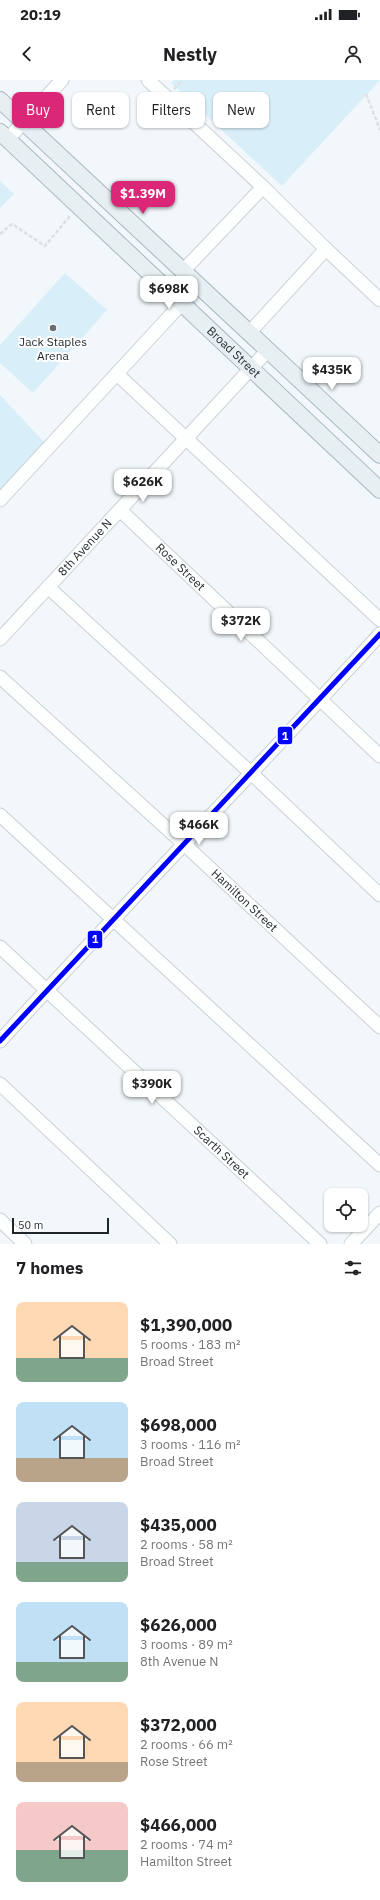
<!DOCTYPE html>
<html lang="en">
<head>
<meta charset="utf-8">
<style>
  :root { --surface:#fff; --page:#f2f2f2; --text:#202124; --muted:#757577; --accent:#db2777 }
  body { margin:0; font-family:"IBM Plex Sans",sans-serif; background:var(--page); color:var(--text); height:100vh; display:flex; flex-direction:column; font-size:15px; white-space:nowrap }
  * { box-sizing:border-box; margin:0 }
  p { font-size:13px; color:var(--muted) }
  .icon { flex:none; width:22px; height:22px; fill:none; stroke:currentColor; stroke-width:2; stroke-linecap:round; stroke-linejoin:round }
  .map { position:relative; height:1164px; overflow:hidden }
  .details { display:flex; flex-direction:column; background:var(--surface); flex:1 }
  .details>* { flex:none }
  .top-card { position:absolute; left:12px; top:12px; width:356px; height:36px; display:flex; gap:8px }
  .fabs { position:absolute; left:324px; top:1108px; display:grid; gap:8px }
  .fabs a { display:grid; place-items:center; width:44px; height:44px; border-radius:8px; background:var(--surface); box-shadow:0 1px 3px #0004; font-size:20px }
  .scale { position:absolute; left:12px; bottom:10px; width:97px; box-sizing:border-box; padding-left:4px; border:2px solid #1f262a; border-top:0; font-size:11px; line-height:14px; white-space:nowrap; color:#1f262a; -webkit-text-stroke:3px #fff; paint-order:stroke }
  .price { position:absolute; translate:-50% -34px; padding:0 9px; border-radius:8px; background:#fff; color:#222; font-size:13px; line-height:26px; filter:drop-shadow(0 1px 2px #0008) }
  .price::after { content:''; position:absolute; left:50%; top:24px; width:12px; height:9px; margin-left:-6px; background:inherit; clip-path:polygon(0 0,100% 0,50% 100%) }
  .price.current { background:var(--accent); color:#fff }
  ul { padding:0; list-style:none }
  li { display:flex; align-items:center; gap:12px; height:100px; padding:0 16px }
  li span { display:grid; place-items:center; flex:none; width:112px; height:80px; border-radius:8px; color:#555 }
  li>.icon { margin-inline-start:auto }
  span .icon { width:48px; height:48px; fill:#fffc; stroke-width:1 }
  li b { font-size:17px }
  h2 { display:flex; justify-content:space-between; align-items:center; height:48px; padding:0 16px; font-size:17px }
  .chip { padding:0 14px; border-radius:8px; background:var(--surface); box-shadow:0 1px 3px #0004; font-size:14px; line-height:36px }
  .chip.current { background:var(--accent); color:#fff }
  .status { display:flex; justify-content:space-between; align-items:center; height:28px; padding:0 20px; background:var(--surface); direction:ltr }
  .status svg { height:11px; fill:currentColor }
  header { display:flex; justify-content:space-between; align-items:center; height:52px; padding:0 16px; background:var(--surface); font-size:18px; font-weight:800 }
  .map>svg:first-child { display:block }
  .green { fill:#d8eef8 }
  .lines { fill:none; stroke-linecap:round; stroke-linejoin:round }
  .minor-casing { stroke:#cbd1d4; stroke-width:15 }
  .major-casing { stroke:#a7b8c0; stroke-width:18 }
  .path { stroke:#dee0e1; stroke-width:2.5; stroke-dasharray:4 2; stroke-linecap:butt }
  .minor { stroke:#fdfefe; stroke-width:13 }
  .major { stroke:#e7eff3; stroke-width:16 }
  .bus-1-casing { stroke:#fff; stroke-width:8 }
  .bus-1 { stroke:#00f; stroke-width:5 }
  .poi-dot { fill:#686f73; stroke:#fff; stroke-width:1.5 }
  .labels { text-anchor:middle; stroke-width:4; stroke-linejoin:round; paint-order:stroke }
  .poi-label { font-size:12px; fill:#1f262a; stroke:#fff }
  .street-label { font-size:12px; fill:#1f262a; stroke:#fff }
  .line-badge { stroke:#fff; stroke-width:1.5 }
  .badge-label { font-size:11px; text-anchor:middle; font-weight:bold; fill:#fff }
</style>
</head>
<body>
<div class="status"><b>20:19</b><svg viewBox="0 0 49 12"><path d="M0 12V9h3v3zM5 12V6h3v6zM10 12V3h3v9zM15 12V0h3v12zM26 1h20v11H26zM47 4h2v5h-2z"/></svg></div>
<header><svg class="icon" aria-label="back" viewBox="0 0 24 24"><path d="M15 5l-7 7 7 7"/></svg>Nestly<svg class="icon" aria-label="person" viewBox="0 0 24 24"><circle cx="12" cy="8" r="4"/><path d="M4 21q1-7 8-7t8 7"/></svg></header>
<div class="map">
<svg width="380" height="1164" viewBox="0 0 380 1164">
  <rect width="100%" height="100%" fill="#f1f7fa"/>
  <path class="green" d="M174,0H380L282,106L171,3Z
    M0,101L14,114L0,128Z
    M65,193L107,230L33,313L0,283V265Z
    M0,315L45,363L0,410Z"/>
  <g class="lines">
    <defs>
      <g id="minor">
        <path d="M148,0L263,107"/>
        <path d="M8,59L62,0"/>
        <path d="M326,169L380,220"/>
        <path d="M183,191L263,107L326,169L249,253"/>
        <path d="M117,294L380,540"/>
        <path d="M0,420L182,223"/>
        <path id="s1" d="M120,430L380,676"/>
        <path d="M48,507L252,694L380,815"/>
        <path id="s2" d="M0,559L268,270"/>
        <path id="s3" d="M0,597L184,764L380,947"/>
        <path d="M0,735L380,1085"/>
        <path id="s4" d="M0,867L320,1164"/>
        <path d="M0,961C125,824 255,692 380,554"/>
        <path d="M0,1004L170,1164"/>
        <path d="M0,1140L25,1164"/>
        <path d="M351,1164L380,1133"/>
      </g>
      <g id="major">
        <path d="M0,20L380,375"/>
        <path id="s5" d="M0,52L380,410"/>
      </g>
    </defs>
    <use href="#minor" class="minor-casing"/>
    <use href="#major" class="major-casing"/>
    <path class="path" d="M174,9L182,0
      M366,14L380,50
      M0,154L12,144L45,166L70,136"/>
    <use href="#minor" class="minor"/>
    <use href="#major" class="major"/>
    <defs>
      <path id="bus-1" d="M0,961L380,554"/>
    </defs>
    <use href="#bus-1" class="bus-1-casing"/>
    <use href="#bus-1" class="bus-1"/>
  </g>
  <circle class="poi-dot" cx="53" cy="248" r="4"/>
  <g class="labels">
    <g class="poi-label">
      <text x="53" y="266">Jack Staples<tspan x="53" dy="14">Arena</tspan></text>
    </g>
    <g class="street-label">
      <text dy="4" stroke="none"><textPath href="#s5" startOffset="321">Broad Street</textPath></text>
      <text dy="4" stroke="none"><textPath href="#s2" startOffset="125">8th Avenue N</textPath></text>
      <text dy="4" stroke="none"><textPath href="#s1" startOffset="83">Rose Street</textPath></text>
      <text dy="4" stroke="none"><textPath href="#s3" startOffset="331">Hamilton Street</textPath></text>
      <text dy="4" stroke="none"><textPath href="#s4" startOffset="302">Scarth Street</textPath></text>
    </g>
  </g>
  <g class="line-badge">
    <rect x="277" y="646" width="16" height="19" rx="4" fill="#00f"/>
    <rect x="87" y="850" width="16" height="19" rx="4" fill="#00f"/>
  </g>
  <g class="badge-label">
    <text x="285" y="660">1</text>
    <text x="95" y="863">1</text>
  </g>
</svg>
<div class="fabs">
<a><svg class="icon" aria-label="locate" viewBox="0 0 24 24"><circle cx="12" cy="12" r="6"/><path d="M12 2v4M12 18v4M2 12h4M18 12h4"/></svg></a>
</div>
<div class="scale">50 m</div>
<b class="price current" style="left:143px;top:135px">$1.39M</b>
<b class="price" style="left:169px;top:230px">$698K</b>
<b class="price" style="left:332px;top:311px">$435K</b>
<b class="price" style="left:143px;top:423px">$626K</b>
<b class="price" style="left:241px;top:562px">$372K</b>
<b class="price" style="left:199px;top:766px">$466K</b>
<b class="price" style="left:152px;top:1025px">$390K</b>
<div class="top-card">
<a class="chip current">Buy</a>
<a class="chip">Rent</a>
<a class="chip">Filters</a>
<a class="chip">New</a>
</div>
</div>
<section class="details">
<h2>7 homes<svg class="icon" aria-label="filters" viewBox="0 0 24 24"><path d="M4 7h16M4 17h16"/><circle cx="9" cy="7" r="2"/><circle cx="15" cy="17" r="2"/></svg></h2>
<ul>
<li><span style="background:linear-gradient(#ffd9b3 70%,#7fa58c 0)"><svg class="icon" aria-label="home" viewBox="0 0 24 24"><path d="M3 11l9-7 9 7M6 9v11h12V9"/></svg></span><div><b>$1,390,000</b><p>5 rooms · 183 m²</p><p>Broad Street</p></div></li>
<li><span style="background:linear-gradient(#bfe0f5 70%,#b9a48a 0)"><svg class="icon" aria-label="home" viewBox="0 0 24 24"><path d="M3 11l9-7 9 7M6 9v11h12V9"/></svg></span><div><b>$698,000</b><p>3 rooms · 116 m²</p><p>Broad Street</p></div></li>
<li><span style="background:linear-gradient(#c9d6e8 75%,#7fa58c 0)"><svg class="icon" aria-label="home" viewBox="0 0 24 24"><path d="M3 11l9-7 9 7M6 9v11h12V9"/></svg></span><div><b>$435,000</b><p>2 rooms · 58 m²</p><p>Broad Street</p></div></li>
<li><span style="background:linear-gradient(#bfe0f5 75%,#7fa58c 0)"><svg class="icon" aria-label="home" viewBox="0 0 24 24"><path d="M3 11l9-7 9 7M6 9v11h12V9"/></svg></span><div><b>$626,000</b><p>3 rooms · 89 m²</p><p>8th Avenue N</p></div></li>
<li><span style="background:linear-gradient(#ffd9b3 75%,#b9a48a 0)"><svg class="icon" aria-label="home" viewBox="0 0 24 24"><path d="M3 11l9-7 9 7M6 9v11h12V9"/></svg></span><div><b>$372,000</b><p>2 rooms · 66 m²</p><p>Rose Street</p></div></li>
<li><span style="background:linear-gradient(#f6c9c9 60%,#7fa58c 0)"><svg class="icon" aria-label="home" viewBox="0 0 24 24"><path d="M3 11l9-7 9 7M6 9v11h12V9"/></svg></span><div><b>$466,000</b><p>2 rooms · 74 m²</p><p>Hamilton Street</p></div></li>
</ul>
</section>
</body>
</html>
